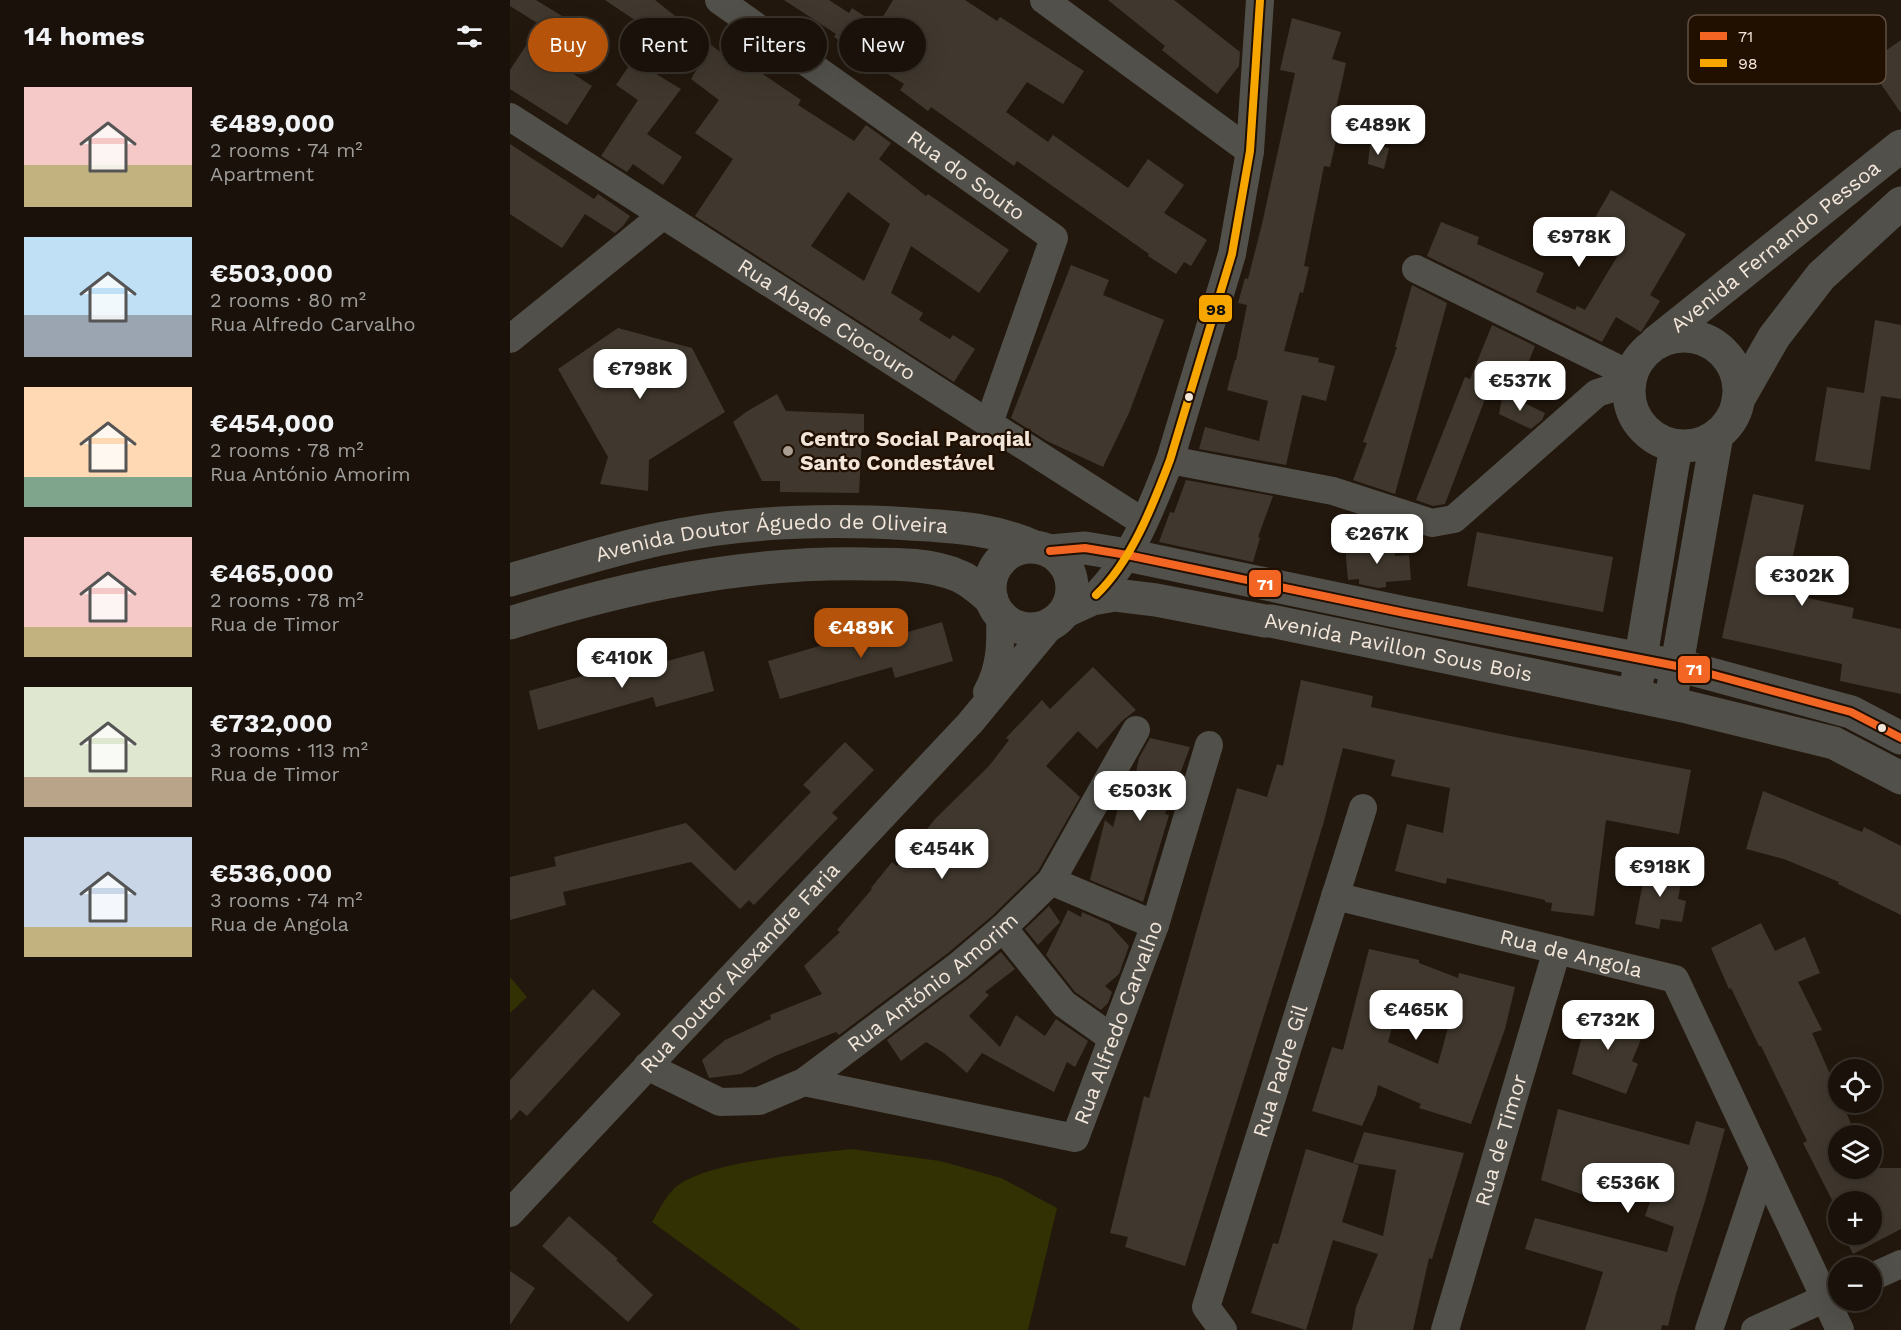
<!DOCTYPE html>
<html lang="en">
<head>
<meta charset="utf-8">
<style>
  :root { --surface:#1a120a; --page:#272018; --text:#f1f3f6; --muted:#9f9e9c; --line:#38322b; --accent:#b45309 }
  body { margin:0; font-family:"Work Sans",sans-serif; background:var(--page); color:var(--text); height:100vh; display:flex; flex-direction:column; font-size:22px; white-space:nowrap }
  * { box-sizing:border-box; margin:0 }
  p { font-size:20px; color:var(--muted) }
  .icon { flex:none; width:33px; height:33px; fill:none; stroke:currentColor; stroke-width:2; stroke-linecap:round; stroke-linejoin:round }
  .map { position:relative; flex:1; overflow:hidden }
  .sheet { display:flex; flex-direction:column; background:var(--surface); width:510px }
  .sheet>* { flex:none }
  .banner { position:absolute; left:18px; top:18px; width:570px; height:54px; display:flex; gap:12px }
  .tools { position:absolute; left:1318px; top:1059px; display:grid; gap:12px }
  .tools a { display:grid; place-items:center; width:54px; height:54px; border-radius:50%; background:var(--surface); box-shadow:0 6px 24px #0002,0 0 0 2px var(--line); font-size:30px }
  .price { position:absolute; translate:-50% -51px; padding:0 14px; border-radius:12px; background:#fff; color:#222; font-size:20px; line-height:39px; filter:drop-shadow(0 2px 3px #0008) }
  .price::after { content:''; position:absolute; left:50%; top:36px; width:18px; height:14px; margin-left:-9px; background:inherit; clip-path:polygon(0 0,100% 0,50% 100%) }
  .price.active { background:var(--accent); color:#fff }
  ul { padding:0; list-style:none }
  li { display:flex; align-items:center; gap:18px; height:150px; padding:0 24px }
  li span { display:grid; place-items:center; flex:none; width:168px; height:120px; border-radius:0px; color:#555 }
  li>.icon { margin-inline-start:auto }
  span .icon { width:72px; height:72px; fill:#fffc; stroke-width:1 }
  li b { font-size:26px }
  h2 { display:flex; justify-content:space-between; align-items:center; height:72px; padding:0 24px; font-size:26px }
  .tag { padding:0 21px; border-radius:27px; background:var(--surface); box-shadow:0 6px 24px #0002,0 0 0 2px var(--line); font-size:21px; line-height:54px }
  .tag.active { background:var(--accent); color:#fff }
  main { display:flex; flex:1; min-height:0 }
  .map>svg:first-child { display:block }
  .green { fill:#323103 }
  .building { fill:#40382e; fill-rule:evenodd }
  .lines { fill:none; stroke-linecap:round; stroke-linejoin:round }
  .minor { stroke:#51504a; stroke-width:28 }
  .tertiary { stroke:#51504a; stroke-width:33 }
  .bus-1-casing { stroke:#210f00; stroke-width:12 }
  .bus-2-casing { stroke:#210f00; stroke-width:12 }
  .bus-1 { stroke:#f26522; stroke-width:8 }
  .bus-2 { stroke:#f7a600; stroke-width:8 }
  .bus-dot { fill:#f2e5d9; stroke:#210f00; stroke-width:2 }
  .poi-dot { fill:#aa9d92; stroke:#210f00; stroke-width:2 }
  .labels { text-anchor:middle; stroke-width:4.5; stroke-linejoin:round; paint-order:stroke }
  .street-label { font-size:21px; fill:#f2e5d9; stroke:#210f00 }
  .poi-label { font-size:21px; font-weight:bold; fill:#f2e5d9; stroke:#210f00; text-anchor:start }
  .key { fill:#210f00; stroke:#604f41; stroke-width:1.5 }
  .key-label { font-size:16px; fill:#f2e5d9 }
  .line-badge { stroke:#210f00; stroke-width:2 }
  .badge-label { font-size:16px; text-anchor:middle; font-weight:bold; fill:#fff }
  .pale-badge-label { font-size:16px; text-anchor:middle; font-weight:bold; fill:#111 }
</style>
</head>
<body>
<main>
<section class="sheet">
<h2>14 homes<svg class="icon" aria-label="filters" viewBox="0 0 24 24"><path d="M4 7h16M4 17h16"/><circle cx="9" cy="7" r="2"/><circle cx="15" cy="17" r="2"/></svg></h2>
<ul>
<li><span style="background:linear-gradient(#f6c9c9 65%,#c2b280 0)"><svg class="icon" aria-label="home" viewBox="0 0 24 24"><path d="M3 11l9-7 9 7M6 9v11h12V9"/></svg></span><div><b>€489,000</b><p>2 rooms · 74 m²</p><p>Apartment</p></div></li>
<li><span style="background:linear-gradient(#bfe0f5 65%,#9aa5b1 0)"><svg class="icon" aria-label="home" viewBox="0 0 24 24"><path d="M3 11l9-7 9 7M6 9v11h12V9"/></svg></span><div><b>€503,000</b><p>2 rooms · 80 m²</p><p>Rua Alfredo Carvalho</p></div></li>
<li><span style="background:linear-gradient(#ffd9b3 75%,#7fa58c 0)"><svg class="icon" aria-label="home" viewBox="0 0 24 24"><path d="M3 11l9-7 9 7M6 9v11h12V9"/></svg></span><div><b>€454,000</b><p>2 rooms · 78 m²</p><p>Rua António Amorim</p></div></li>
<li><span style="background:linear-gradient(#f6c9c9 75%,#c2b280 0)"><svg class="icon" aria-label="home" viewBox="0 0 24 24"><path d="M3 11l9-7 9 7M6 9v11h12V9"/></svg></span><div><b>€465,000</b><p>2 rooms · 78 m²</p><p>Rua de Timor</p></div></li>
<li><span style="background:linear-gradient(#dfe7d0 75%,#b9a48a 0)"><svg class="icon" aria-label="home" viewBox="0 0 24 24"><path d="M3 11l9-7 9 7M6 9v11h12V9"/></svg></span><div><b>€732,000</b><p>3 rooms · 113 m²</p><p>Rua de Timor</p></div></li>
<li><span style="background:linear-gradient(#c9d6e8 75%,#c2b280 0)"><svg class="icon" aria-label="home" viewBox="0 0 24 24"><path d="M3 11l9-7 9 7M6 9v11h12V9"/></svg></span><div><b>€536,000</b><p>3 rooms · 74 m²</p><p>Rua de Angola</p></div></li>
</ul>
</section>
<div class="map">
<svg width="1391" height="1330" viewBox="0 0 1391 1330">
  <rect width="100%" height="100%" fill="#23180d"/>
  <path class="green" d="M0,977L17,997L0,1013Z
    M341,1149L430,1161L491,1178L547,1208L518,1330H291L142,1222C148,1212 154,1199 162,1191C188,1161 301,1154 341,1149Z"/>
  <path class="building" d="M0,0H26L52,16L43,33L0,6Z
    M95,0H145L215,56L219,51L291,100L288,105L344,141L356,125L381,143L369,159L416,196L418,194L499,250L469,293L401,246L381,293L413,313L409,320L440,339L443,335L465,349L444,382L185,216L223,159L185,133L209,100L181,79L190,64ZM338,192L380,224L354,281L301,246Z
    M274,0H319L339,13L342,8L368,25L383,0H455L487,21L490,17L574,71L553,104L517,82L496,112L538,142L543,135L618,188L638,159L674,185L654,213L697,240L681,266L674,262L666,274L638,256L639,254L507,161L504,166L421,107L418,111L390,90L394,84L349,56L350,54L324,37L326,34Z
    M598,0H664L730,52L729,66L707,94L652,50L655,46Z
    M782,18L831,32L822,59L836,63L823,122L830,123L820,167L814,166L794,266L799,267L793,293L790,292L774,351L809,358L808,362L825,366L816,401L792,395L776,465L689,449L695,427L749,441L758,401L717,390L725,360H726L737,305L728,303L735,278L738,279L752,224L785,73L770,70Z
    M1391,40V113L1357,64Z
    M17,44L82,86L57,125L0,89V70Z
    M123,60L171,89L137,134L172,157L153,185L123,164L117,172L91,156L128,100L106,85Z
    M0,144L84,199L88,194L120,216L113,226L105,233L75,214L52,248L0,214Z
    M860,144L879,148L874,169L858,164Z
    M1101,190L1176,234L1140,295L1150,301L1131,332L1106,317L1092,342L917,256L931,222L969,237L967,244L1034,273L1026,292L1065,310L1067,306L1075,310L1113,247L1079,228Z
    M561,265L599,280L593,295L654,320L619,413L593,467L537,441L501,418Z
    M902,285L937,303L885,494L843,480L857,443L853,442L887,347H885Z
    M1365,320L1391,325V399L1371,396L1360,470L1305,461L1317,387L1354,393Z
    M982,325L1025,346L1006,393L980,386L935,504L923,506L906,500L955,377L960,379Z
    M108,328L182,348L215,412L139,460L138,491L90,484L98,457L48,369Z
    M993,393L1035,413L1032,420L1021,429L989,414Z
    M267,394L276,411L354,414V438H352L349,493L270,492V481H252L223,422L236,412Z
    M676,480L763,496L748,537L750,538L743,562L649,542L660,512L664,513Z
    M1243,494L1294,505L1275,593L1344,608L1342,618L1391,629V694L1330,681L1332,664L1212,638Z
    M967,532L1103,557L1093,612L957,586Z
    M884,543L885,556L899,555L901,580L876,582V587L868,588L849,584V579L838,580L835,547Z
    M432,622L443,661L385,678L382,667L270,699L258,661L371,628L374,639Z
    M194,651L204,691L146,707L143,697L28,730L19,691L133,659L135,667Z
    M583,667L626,710L612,721L587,749L568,731L536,766L570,797L528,871L482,916L438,953L329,1035L326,1032L265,1056L231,1074L199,1078L192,1060L215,1040L261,1019L260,1015L312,994L294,966L330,932L327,930L362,889L361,888L382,862L387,866L426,818L479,766L499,740L496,738L532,700L540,709Z
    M791,680L863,696L861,707L995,735L1181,770L1169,834L1096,820L1084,916L1041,911L1042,903L1035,902V900L937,878L936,884L885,871L897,824L933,833L940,788L881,776L885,760L833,748L814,821L789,904L675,1266L615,1247L618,1237L600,1233L634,1096L639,1098L727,788L757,797L767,764L773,766Z
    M640,738L680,747L655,814L659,815L633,902L580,880L595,820L603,827L611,797L620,800L629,758Z
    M335,742L364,770L322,813L328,818L244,905L239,900L230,909L181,862L53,892L56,905L0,920V877L46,866L44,857L176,823L225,871L301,792L293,785Z
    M1253,791L1352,832L1354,827L1391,846V915L1328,884L1329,882L1274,859L1236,849Z
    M1136,867L1173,873L1168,899L1176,901L1172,922L1151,919L1149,929L1125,924Z
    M539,906L550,922L528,945L515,929Z
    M558,910L571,917L572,912L599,924L619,946L609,974L595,986L602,992L598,1003L591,1010L565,992L536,955Z
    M1251,923L1265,951L1295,937L1310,973L1288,982L1312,1030L1302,1033L1329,1095V1102H1332L1346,1136H1329V1168H1360L1362,1173V1168H1391V1229L1343,1254L1333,1234H1362V1202H1329V1226L1319,1206L1324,1204L1293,1143L1297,1141L1251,1046H1249L1221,988L1219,989L1201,948Z
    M859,949L909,960V963L948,978L949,973L1005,987L995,1029L961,1124L909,1108L911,1104L868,1085L866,1095L852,1126L802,1111L822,1047L833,1050ZM891,996L944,1006L928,1064L878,1042Z
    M491,952L505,969L475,992L479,995L459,1016L490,1047L506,1015L535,1036L546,1019L578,1041L565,1067L557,1062L544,1092L472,1053L457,1073L434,1053L416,1042L391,1061L377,1040L458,979Z
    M83,989L111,1014L17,1116L10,1110L0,1121V1080Z
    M1079,1010L1136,1027L1122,1061L1128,1064L1116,1094L1062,1074Z
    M1048,1109L1179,1145L1186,1121L1215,1129L1195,1201L1166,1294L1158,1326L1152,1325L1151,1330H1075L1093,1272L1015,1249L1025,1218L1157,1252L1164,1227L1135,1216L1149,1176L1101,1166L1091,1201L1031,1180Z
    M854,1132L954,1153L922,1259L919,1258L903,1330H842L846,1307L868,1254L823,1240L796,1330L741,1313L763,1243L768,1244L796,1149L849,1165L832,1222L873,1236L886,1170L843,1163Z
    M59,1216L108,1259L106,1260L143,1295L118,1322L32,1246Z
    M0,1271L25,1288L0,1325Z"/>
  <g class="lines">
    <g class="minor">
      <path id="s1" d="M209,0L544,238L479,423"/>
      <path d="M534,0L740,151"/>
      <path id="s2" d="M0,117L633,522"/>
      <path d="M906,269L1121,375"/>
      <path d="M0,339L152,216"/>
      <path d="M660,460L823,491L922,523L944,519L1087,393L1119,383"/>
      <path d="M582,599C621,562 641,509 660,460L722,254L740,151L750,0"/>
      <path d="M477,692C491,667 491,643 490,615"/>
      <path d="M541,881L645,925"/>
      <path id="s3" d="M825,896L1165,979L1330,1330"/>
      <path d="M493,928L554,1004L602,1038"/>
      <path id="s4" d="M137,1066L210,1102L249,1101L294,1082L448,966L493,928L541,881L626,730"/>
      <path id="s5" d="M294,1082L565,1138L645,925L699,745"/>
      <path id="s6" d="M0,1213L460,723L542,624"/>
      <path d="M1362,1277L1391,1264"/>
      <path id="s7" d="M713,1330L696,1307L853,808"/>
      <path id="s8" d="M935,1330L1047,950"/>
      <path d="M1199,1330L1253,1168"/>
      <path d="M1245,1330L1329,1292"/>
    </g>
    <g class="tertiary">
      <circle cx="1174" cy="391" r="55"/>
      <path id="s9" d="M1146,342L1391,146"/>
      <path d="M1228,400L1264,337L1311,276L1391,203"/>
      <circle cx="521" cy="588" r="41"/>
      <path d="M540,551L575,548L617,555L895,613L1182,669L1341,712L1391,738"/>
      <path id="s10" d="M0,580C50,566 99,550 150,539C230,521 319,519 400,524C446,527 482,528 525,547"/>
      <path id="s11" d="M556,611L582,599L605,595L646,600L755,621H761L1173,706L1324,743L1391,778"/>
      <path d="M0,623C117,586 236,561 359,564C388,564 422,564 449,576C462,581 472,592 482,600"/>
      <path d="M1127,681L1166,446"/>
      <path d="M1163,687L1207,435"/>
    </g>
    <defs>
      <path id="bus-1" d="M540,551L575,548L617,555L895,613L1182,669L1341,712L1391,738"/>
      <path id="bus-2" d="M586,595C621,562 643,505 660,460L722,254L740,151L750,0"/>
    </defs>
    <use href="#bus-1" class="bus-1-casing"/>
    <use href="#bus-2" class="bus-2-casing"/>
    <use href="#bus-1" class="bus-1"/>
    <use href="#bus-2" class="bus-2"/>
  </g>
  <g class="bus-dot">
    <circle cx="679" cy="397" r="5"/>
    <circle cx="1372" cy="728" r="5"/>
  </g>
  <circle class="poi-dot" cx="278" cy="451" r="6"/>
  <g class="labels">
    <g class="street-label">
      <text dy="7" stroke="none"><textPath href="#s1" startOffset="303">Rua do Souto</textPath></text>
      <text dy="7" stroke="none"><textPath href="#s9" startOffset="153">Avenida Fernando Pessoa</textPath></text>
      <text dy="7" stroke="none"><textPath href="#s2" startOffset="376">Rua Abade Ciocouro</textPath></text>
      <text dy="7" stroke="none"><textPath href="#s10" startOffset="267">Avenida Doutor Águedo de Oliveira</textPath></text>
      <text dy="7" stroke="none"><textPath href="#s11" startOffset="340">Avenida Pavillon Sous Bois</textPath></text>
      <text dy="7" stroke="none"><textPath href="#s3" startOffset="243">Rua de Angola</textPath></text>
      <text dy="7" stroke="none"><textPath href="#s6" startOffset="336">Rua Doutor Alexandre Faria</textPath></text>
      <text dy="7" stroke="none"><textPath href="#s4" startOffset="332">Rua António Amorim</textPath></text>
      <text dy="7" stroke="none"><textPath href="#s5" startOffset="400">Rua Alfredo Carvalho</textPath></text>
      <text dy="7" stroke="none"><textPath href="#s7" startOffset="276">Rua Padre Gil</textPath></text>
      <text dy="7" stroke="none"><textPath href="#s8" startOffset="198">Rua de Timor</textPath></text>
    </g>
    <g class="poi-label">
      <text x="290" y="446">Centro Social Paroqial<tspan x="290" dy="24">Santo Condestável</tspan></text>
    </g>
  </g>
  <rect x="1178" y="15" width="198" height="69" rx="9" class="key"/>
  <rect x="1190" y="32" width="27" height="8" fill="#f26522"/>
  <rect x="1190" y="59" width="27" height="8" fill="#f7a600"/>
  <g class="key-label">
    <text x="1228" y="42">71</text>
    <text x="1228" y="69">98</text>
  </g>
  <g class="line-badge">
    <rect x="688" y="294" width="35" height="29" rx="6" fill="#f7a600"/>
    <rect x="738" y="569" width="34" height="29" rx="6" fill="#f26522"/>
    <rect x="1167" y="655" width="34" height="29" rx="6" fill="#f26522"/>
  </g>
  <g class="badge-label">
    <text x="755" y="590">71</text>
    <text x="1184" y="675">71</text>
  </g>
  <g class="pale-badge-label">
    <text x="706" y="315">98</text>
  </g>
</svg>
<div class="tools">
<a><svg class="icon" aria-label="locate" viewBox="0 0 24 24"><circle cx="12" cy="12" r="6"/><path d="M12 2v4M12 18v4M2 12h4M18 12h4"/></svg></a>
<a><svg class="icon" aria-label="layers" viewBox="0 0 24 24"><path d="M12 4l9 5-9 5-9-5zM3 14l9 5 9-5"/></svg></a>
<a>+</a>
<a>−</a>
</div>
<b class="price" style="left:868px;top:156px">€489K</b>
<b class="price" style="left:1069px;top:268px">€978K</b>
<b class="price" style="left:130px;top:400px">€798K</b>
<b class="price" style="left:1010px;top:412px">€537K</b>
<b class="price" style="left:867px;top:565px">€267K</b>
<b class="price" style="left:1292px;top:607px">€302K</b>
<b class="price active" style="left:351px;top:659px">€489K</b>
<b class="price" style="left:112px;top:689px">€410K</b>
<b class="price" style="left:630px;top:822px">€503K</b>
<b class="price" style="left:432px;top:880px">€454K</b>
<b class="price" style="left:1150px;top:898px">€918K</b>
<b class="price" style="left:906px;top:1041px">€465K</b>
<b class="price" style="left:1098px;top:1051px">€732K</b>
<b class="price" style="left:1118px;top:1214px">€536K</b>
<div class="banner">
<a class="tag active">Buy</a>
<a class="tag">Rent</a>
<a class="tag">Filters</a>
<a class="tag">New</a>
</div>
</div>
</main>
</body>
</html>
